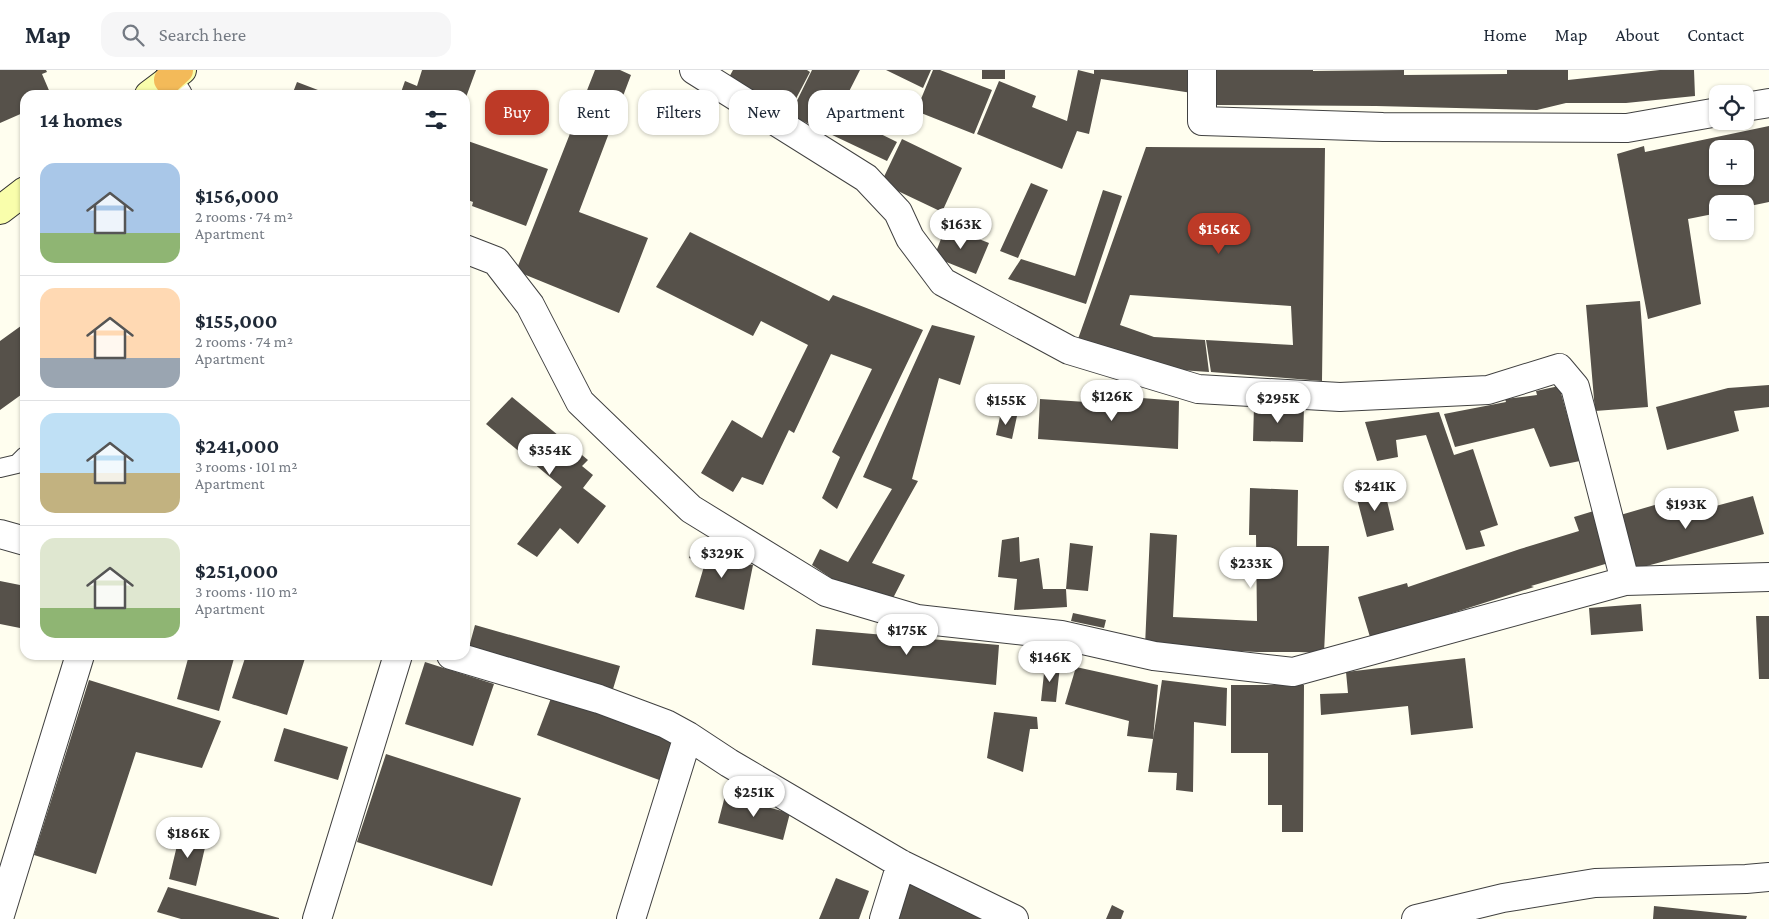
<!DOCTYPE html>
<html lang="en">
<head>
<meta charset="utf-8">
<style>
  :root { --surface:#fff; --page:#f6f6f7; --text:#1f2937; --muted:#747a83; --line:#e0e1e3; --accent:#bd3a27 }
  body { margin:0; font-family:"Crimson Pro",serif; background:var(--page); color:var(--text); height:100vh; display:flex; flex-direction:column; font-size:19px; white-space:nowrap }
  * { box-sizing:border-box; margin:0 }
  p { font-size:16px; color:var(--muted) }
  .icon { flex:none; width:28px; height:28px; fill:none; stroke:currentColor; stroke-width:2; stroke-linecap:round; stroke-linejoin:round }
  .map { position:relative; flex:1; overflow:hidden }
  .side { position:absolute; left:20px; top:20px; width:450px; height:570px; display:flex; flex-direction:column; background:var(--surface); border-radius:15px; box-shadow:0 1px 4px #0004 }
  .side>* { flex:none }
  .hud { position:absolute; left:485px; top:20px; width:475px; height:45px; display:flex; gap:10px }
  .tools { position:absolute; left:1709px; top:15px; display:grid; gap:10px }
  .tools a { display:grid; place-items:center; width:45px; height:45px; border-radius:10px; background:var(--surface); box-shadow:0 1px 4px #0004; font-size:25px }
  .price { position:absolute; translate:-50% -42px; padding:0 11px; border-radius:18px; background:#fff; color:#222; font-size:16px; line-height:32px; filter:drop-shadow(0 1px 2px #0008) }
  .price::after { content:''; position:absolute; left:50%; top:30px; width:15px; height:11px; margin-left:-8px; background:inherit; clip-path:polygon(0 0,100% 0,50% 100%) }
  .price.selected { background:var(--accent); color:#fff }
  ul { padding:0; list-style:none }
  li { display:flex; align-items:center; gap:15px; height:125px; padding:0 20px }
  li+li { border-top:1px solid var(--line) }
  li span { display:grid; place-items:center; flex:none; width:140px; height:100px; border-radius:15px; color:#555 }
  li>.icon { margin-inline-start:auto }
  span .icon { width:60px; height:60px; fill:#fffc; stroke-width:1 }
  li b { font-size:21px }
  h2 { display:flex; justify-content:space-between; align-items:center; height:60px; padding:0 20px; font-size:21px }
  .tag { padding:0 18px; border-radius:15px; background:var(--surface); box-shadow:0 1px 4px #0004; font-size:18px; line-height:45px }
  .tag.selected { background:var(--accent); color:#fff }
  header { display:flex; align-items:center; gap:30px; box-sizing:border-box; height:70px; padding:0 25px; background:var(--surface); border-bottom:1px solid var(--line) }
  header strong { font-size:24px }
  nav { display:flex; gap:28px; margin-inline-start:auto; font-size:18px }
  .search { width:350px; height:45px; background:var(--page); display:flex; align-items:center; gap:12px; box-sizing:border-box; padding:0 18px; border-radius:15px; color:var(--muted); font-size:19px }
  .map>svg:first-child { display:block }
  .building { fill:#56514a; fill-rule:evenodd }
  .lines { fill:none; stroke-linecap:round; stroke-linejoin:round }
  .lane-casing { stroke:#414141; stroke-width:20 }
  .street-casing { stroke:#414141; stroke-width:30 }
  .secondary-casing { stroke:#303030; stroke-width:30 }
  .highway-casing { stroke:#1f1f1f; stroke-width:30 }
  .lane { stroke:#fff; stroke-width:18 }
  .street { stroke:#fff; stroke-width:28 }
  .secondary { stroke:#f9feab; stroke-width:28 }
  .highway { stroke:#f3ba59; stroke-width:28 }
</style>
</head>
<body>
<header>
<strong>Map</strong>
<div class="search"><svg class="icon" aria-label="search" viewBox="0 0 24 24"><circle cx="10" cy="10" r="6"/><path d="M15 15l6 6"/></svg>Search here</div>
<nav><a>Home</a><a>Map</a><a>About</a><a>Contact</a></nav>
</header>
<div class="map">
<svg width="1769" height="849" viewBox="0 0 1769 849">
  <rect width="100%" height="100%" fill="#fffeef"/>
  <path class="building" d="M0,0H46L47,2L42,4L51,25H25V42L0,53Z
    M422,0H476L465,30V25H400L405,11L417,16Z
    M595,0H620L631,5L579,142L648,168L619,243L516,201Z
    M733,0H807L810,2L789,42L727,11Z
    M812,0H860L838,43L897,72L887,91L790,45Z
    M886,0H931L923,18Z
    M933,0H940L992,20L974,64L916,41Z
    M982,0H1005V9H982Z
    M1078,0L1094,4V0H1193L1192,23L1101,9L1089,64L1077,61L1062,99L977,64L999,11L1036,26L1032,37L1067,51Z
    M1216,0H1313V1L1404,0V5L1507,4V0H1568V10L1660,0H1694L1695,26L1626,33H1566L1537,40L1376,36L1216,35Z
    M297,12L331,25H292Z
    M1769,56V132L1745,137V134H1718V143L1688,149L1701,234L1648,249L1617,84L1644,76L1645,82ZM1718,79H1745V106H1718Z
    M902,69L962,98L942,142L881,113Z
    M465,70L548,99L526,156L472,136L473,132L465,129Z
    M1146,77L1325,78L1322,311L1211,302L1206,270L1293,275L1291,236L1130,225L1120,255L1154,267L1205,270L1209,302L1151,298L1078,269Z
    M1031,113L1048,120L1018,188L1000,181Z
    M1103,120L1122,126L1086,234L1008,209L1021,189L1075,206Z
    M946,156L989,173L976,204L934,187Z
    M690,162L829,231L833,225L923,260L837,439L822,428L840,387L832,382L872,299L831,284L794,363L789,360L763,415L742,407L733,422L701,403L732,350L762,368L808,275L761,251L753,266L656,217Z
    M1640,231L1648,337L1595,341L1586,235Z
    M25,253V322L0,340V271Z
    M932,255L975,266L960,315L939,308L912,409L918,411L872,493L905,505L891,532L844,517L812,495L820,479L848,492L892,419L863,407Z
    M1769,315V337L1734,341L1739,361L1667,380L1656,337L1728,318Z
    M1559,316L1580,391L1550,397L1534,358L1455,377L1444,344L1506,332L1505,329L1537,325L1536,321Z
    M1117,326L1179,331L1178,379L1038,369L1040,329L1117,334Z
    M512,327L588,390L582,396L593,405L583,418L606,436L578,474L560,458L537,487L517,474L562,417L486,354Z
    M1254,336L1304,337L1303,372L1253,371Z
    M1001,342L1017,346L1012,369L996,365Z
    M1439,342L1454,385L1473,379L1498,455L1480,461L1485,476L1466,480L1426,365L1396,370L1398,387L1377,391L1365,352Z
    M1250,418L1298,420L1297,476H1329L1324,583L1299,582H1257L1145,576L1150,463L1177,465L1173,547L1257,551L1256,465H1249Z
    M1384,418L1394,460L1367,467L1356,425Z
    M1753,426L1764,464L1632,500L1617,446L1682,427L1686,444Z
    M1597,440L1612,492L1531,516L1534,517L1418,554L1370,567L1358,527L1407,513L1408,517L1520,479L1579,461L1574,447Z
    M1019,467L1020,492L1039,488L1043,519H1066L1070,473L1093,476L1088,521L1066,519L1067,537L1014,540L1017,509L998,507L1002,470Z
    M695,473L711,478L709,486L753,495L744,540L695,527L705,493L689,488Z
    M0,511L25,516V559L0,554Z
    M1641,534L1643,561L1591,565L1589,538Z
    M1073,543L1106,550L1104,558L1071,551Z
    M1756,546H1769V609H1759Z
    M475,555L620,596L613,619L469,577Z
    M816,559L999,575L996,615L812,595Z
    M189,585H235L219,641L177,629Z
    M246,585H306L287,645L232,628Z
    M1465,588L1473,658L1411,665L1408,636L1321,645L1320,624L1348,623L1346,602Z
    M425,592L494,614L473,676L405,654Z
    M1045,594L1060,596L1056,632L1041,631Z
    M1076,597L1158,615L1153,669L1127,666L1129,651L1065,634Z
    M89,610L221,651L202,698L136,682L96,804L34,785Z
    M1162,610L1227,618L1226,656L1194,652L1193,722L1176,720L1177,703L1148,702Z
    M1231,615H1304L1303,762H1282V735H1268V683H1231Z
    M553,623L677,669L662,711L537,665Z
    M994,642L1037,647L1038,659H1030L1023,702L987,688Z
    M284,658L348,677L338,710L274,691Z
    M386,684L521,728L492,816L357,772Z
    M725,726L790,743L783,770L718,753Z
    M180,763L207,769L196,816L169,809Z
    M836,808L869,821L859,849H819Z
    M910,814L987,849H894Z
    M168,817L279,848V849H181L157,842Z
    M1112,835L1124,841L1121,849H1106Z
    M1654,836L1747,846L1746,849H1653Z"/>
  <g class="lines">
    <defs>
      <path id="lane" d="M0,398L17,394L25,386"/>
      <path id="street" d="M694,0L866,108L898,142L910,168L943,212L1069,280L1198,319L1340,327L1488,320L1559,298L1575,317L1625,511
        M1202,0V51L1383,57L1627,58L1718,42
        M168,10L178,25
        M1745,37L1769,33
        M465,179L496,191L530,235L580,332L691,439L826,522L917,549L1061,565L1154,586L1293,602L1625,511L1769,507
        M0,464L25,471
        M451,585L599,629L666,654L688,666L729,693L901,794L1014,849
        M0,845L80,585
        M317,849L398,585
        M631,849L688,666
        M884,849L901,794
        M1416,849L1503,828L1595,813L1746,809L1769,807"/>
      <path id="secondary" d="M149,25L182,0
        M0,140L25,121"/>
      <path id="highway" d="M168,10L179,0"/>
    </defs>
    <use href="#lane" class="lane-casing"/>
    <use href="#street" class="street-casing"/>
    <use href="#secondary" class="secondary-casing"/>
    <use href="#highway" class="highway-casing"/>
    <use href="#lane" class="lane"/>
    <use href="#street" class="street"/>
    <use href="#secondary" class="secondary"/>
    <use href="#highway" class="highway"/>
  </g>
</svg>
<div class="tools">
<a><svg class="icon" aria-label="locate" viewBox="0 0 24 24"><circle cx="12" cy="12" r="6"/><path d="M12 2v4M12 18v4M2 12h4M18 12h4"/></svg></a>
<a>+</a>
<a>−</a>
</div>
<b class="price" style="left:961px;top:180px">$163K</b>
<b class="price selected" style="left:1219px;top:185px">$156K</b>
<b class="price" style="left:1112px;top:352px">$126K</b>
<b class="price" style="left:1278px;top:354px">$295K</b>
<b class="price" style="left:1006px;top:356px">$155K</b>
<b class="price" style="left:550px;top:406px">$354K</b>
<b class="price" style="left:1375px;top:442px">$241K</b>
<b class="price" style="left:1686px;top:460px">$193K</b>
<b class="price" style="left:722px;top:509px">$329K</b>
<b class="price" style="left:1251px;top:519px">$233K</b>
<b class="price" style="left:907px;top:586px">$175K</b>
<b class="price" style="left:1050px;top:613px">$146K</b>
<b class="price" style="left:754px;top:748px">$251K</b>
<b class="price" style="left:188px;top:789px">$186K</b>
<div class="hud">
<a class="tag selected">Buy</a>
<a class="tag">Rent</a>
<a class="tag">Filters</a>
<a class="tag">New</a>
<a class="tag">Apartment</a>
</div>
<section class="side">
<h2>14 homes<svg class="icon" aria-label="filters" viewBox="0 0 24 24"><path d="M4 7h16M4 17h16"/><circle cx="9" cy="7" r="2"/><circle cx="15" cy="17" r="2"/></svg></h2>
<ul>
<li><span style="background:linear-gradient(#a9c7e8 70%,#8fb573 0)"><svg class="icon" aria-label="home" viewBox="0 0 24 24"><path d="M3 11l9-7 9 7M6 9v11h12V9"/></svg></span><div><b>$156,000</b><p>2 rooms · 74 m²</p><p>Apartment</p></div></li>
<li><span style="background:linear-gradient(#ffd9b3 70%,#9aa5b1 0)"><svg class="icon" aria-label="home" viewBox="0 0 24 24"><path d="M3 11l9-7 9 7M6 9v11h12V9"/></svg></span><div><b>$155,000</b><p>2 rooms · 74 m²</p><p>Apartment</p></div></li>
<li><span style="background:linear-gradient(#bfe0f5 60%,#c2b280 0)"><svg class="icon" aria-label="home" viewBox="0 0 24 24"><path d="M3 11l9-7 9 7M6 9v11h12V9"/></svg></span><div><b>$241,000</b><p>3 rooms · 101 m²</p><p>Apartment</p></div></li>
<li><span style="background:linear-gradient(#dfe7d0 70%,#8fb573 0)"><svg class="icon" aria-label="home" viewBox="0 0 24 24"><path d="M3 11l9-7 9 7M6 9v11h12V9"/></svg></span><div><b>$251,000</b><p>3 rooms · 110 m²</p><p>Apartment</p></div></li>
</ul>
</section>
</div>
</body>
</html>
